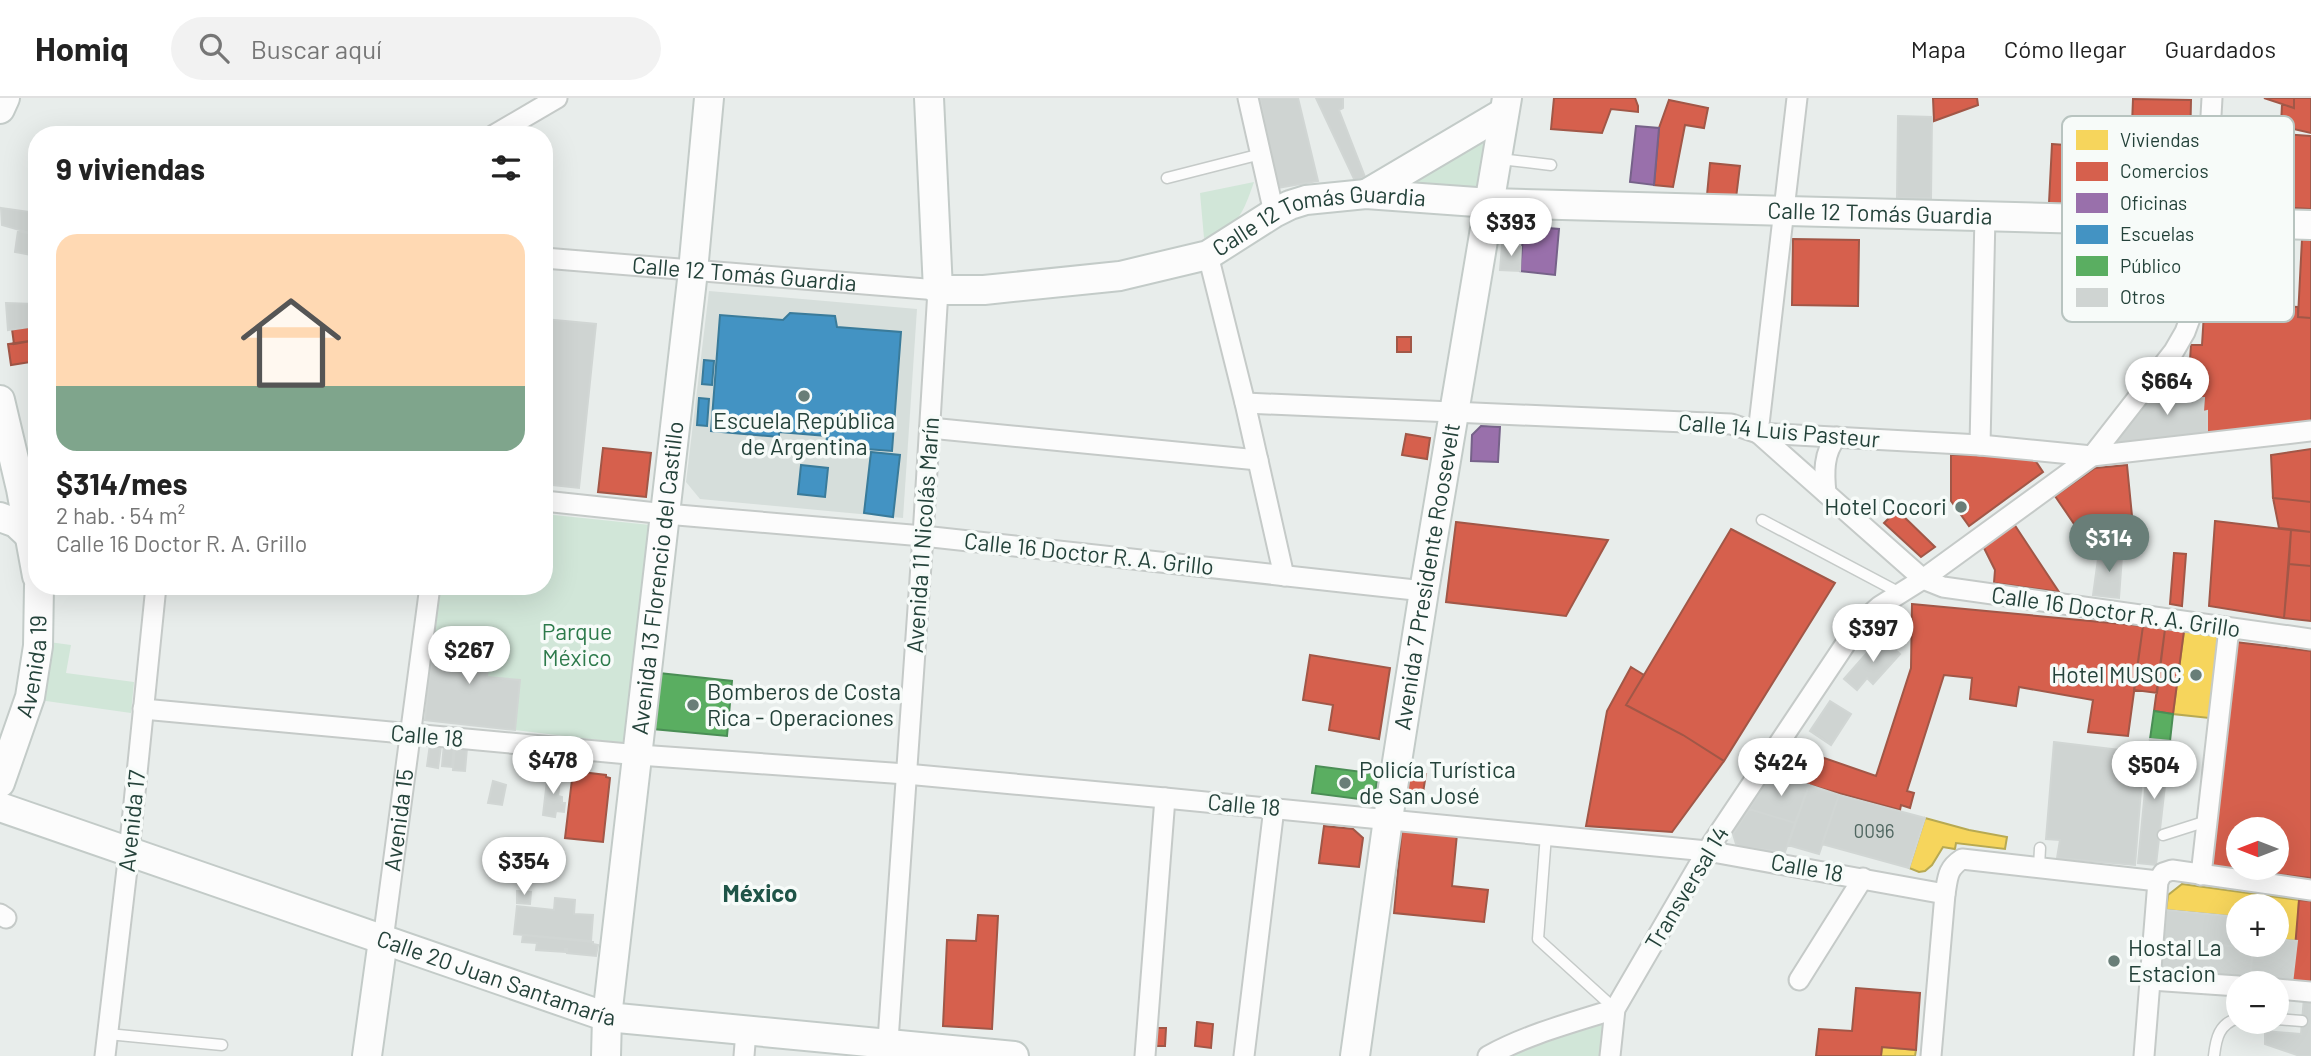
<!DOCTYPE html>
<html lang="es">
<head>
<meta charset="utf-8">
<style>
  :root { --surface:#fff; --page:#f2f2f2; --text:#222; --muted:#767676; --line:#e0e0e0; --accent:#697e78 }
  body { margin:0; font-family:Barlow,sans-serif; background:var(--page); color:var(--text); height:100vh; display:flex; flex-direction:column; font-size:26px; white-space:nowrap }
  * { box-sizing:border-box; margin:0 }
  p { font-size:23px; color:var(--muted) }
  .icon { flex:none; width:38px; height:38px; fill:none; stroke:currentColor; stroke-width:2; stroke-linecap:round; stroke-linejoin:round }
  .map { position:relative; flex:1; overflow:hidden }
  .details { position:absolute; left:28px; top:28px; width:525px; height:469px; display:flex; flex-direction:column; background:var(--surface); border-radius:28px; box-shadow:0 7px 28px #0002 }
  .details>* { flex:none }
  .needle { width:46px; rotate:270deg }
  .buttons { position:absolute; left:2226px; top:719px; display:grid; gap:14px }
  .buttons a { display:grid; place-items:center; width:63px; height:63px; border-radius:50%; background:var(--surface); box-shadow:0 7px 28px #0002; font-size:35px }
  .price { position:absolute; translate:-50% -60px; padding:0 16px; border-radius:24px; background:#fff; color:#222; font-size:23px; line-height:46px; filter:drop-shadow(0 2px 4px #0008) }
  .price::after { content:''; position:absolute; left:50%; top:42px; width:21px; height:16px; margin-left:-10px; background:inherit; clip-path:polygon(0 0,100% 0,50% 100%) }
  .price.selected { background:var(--accent); color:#fff }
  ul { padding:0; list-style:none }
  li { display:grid; align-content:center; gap:14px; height:371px; padding:0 28px }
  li+li { border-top:2px solid var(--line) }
  li span { display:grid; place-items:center; height:217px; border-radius:21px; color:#555 }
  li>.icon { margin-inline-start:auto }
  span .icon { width:126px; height:126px; fill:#fffc; stroke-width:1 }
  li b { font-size:30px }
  h2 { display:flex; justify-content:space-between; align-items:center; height:84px; padding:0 28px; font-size:30px }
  header { display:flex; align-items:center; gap:42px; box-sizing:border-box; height:98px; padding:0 35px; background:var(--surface); border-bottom:2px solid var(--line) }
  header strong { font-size:33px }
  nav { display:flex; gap:38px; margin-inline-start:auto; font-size:24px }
  .search { width:490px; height:63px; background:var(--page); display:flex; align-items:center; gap:18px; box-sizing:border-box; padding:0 24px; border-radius:38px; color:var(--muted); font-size:26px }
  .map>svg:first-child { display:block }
  .built { fill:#d6dedb }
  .green { fill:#d1e6d8 }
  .homes { fill:#f6d55c; stroke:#b7a952; stroke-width:2 }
  .shops { fill:#d6604d; stroke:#a15747; stroke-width:2; fill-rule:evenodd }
  .offices { fill:#9970ab; stroke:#766289; stroke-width:2 }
  .schools { fill:#4393c3; stroke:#3a7b9a; stroke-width:2 }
  .public { fill:#5aae61; stroke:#4a8e55; stroke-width:2 }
  .building { fill:#cfd4d2; stroke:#d1d6d4; stroke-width:2 }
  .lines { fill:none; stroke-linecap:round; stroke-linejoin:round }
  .lane-casing { stroke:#c5cac8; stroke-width:13 }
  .street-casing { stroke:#c5cac8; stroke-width:23 }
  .secondary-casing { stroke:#c3cbc8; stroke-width:32 }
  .lane { stroke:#fcfcfc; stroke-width:10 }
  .street { stroke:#fcfcfc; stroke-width:19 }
  .secondary { stroke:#fcfcfc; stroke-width:28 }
  .poi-dot { fill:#697e78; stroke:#f7fbf9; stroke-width:2.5 }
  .labels { text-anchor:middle; stroke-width:7; stroke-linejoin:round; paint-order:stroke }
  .number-label { font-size:19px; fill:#506761 }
  .street-label { font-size:23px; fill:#24423a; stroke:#f7fbf9 }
  .poi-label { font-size:23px; fill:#24423a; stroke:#f7fbf9; text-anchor:start }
  .park-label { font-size:23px; fill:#2d7a4b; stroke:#f7fbf9 }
  .neighbourhood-label { font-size:24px; font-weight:bold; fill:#1f5548; stroke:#f7fbf9 }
  .key { fill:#f7fbf9; stroke:#b8c4c0; stroke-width:2 }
  .key-label { font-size:19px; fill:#24423a }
</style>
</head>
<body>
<header>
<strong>Homiq</strong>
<div class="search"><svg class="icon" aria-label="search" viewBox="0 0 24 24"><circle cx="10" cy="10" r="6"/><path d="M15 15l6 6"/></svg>Buscar aquí</div>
<nav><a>Mapa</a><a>Cómo llegar</a><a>Guardados</a></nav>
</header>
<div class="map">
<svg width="2311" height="958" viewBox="0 0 2311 958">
  <rect width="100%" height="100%" fill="#e8edeb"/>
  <path class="built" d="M709,193L917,211L903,420L700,401L686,384Z"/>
  <path class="green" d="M1503,15L1490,105L1366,96Z
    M1254,84C1243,115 1238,131 1204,140L1200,95Z
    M544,416L660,428L632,646L515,632L520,583L487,579L491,543L434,536L440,488H544Z
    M49,544L71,547L66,575L134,584L131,615L39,602Z
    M1605,921L1600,958H1510L1528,950Z"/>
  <path class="homes" d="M2184,533L2219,537L2209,620L2173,616Z
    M1925,720L1969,732L2007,739L2005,751L1956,745L1955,751L1943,749L1932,767L1925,773L1919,774L1909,770Z
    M2182,786L2299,802L2297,843L2277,841V808H2238V819L2166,812L2168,797Z
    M1882,949L1916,952L1915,958H1881Z"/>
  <path class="shops" d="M1554,0H1635L1638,8V14L1611,11L1602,35L1551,31Z
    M1933,0H1977L1978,7L1934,23Z
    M2264,0H2294V10Z
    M2294,0H2311V35L2281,28L2282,6L2294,10Z
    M2133,1L2191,2L2189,93L2177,106L2129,104Z
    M1669,2L1708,10L1704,30L1685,27L1673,89L1654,87L1659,30Z
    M2284,36L2311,38V111L2279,109Z
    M2052,46L2079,48L2076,106L2049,105Z
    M1710,65L1740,68L1736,100L1707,97Z
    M1793,141L1859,142L1858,208L1792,207Z
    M2302,141L2311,142V220L2298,219Z
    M2278,208L2298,209V219L2311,220V324L2207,337V313L2203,314L2204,300H2199V294H2184L2170,276L2178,262H2190L2191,247H2202L2204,215L2277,218Z
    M37,228V242L14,246L12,231Z
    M1397,239H1411V254H1397Z
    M37,242V263L11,267L8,246Z
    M1406,336L1430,340L1427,361L1402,357Z
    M603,350L651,355L646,399L598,394Z
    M2311,351V404L2273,400L2271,357Z
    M2031,356L2043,374L1969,428L1951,403V357Z
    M2127,367L2132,418L2142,431L2098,461L2055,398L2095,370Z
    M2273,400L2311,404V434L2279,430Z
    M1897,412L1935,449L1921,459L1884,425Z
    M2215,423L2291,432L2284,520L2209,508Z
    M1456,424L1608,442L1566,518L1446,504Z
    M2014,426L2059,494L1994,485L1995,472L1983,448Z
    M1731,431L1835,485L1724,663L1683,637L1626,607Z
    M2291,432L2311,434V468L2289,466Z
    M2174,455L2186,456L2182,508L2170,506Z
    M2289,466L2311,468V523L2284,520Z
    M1912,506L2143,528L2128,638L2088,634L2093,602L2019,589L2016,608L1970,601L1972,580L1944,577L1907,693L1914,695L1910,710L1901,707L1900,712L1798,684L1807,654L1876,678L1911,570Z
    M2143,528L2165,531L2157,595L2134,592Z
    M2165,531L2184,533L2173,616L2154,613Z
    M2235,544L2311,553V780L2211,769ZM2238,732H2277V770H2238Z
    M1310,557L1390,570L1379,641L1329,632L1333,607L1303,602Z
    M1631,569L1644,577L1626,607L1683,637L1724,663L1672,734L1586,728L1607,613Z
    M573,673L606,677V679L610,680L603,744L565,740Z
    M1410,673L1426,676L1422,701L1406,699Z
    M1324,728L1353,731L1363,740L1359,769L1319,765Z
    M1402,731L1457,736L1452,788L1488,792L1484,824L1394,815Z
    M2299,802L2311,803V888L2292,886Z
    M978,817L998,818L992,931L943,928L947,842L976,843Z
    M1856,890L1920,895L1916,952L1882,949L1881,958H1816L1819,931L1852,933Z
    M1197,924L1213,926L1211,950L1195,948Z
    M1153,930H1166L1165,948H1157L1152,944Z"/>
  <path class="offices" d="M1636,28L1659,30L1654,87L1630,84Z
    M1524,128L1559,131L1555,177L1520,173Z
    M1481,328L1500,329L1498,364L1471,363L1472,337Z"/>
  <path class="schools" d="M790,215L835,218L837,229L901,234L892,353L826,348L827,338L779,334V339L711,333L720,217L783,222Z
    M704,262L714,263L712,287L702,286Z
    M699,300L709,301L707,328L697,327Z
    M871,354L900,357L893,419L864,415Z
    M801,367L828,370L825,399L798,396Z"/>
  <path class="public" d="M659,575L732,583L727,638L653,631Z
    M2154,613L2173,616L2170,643L2150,641Z
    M1316,668L1378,676L1374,703L1312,695Z"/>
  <path class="building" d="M1260,0H1298L1318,83L1277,90Z
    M1316,0H1343V10L1339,12L1365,79L1355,83Z
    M1898,18L1932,19L1931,100H1897Z
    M1,110L37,115V137L2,127Z
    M18,133L37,137V158L15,154Z
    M1502,147L1521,149L1520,173L1500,172Z
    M6,205L34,206L37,209V228L8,232Z
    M544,221L596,226L579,390L544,386Z
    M2170,276L2184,294H2199V300H2204L2203,314L2207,313V337L2122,350L2117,342Z
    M2123,444L2119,500L2093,497L2098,461Z
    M1899,522L1910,534L1900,544L1889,532Z
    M434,536L491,543L487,579L520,582L515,632L425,622Z
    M1881,539L1900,556L1873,586L1867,580L1857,592L1844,581Z
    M1830,603L1851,616L1831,647L1810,633Z
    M2150,641L2170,643L2156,767L2138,765Z
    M2054,644L2144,655L2135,767L2057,760L2060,742L2046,741Z
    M430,646L441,648L438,670L427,668Z
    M444,646L454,648L452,669L442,668Z
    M455,649L467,650L465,673L453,672Z
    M548,674L561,675L558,698L562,699V705H565L564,714L556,713L555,719L543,717Z
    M1772,675L1809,687L1795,725L1749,711Z
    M493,683L506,687L502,707L488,705Z
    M1809,687L1839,697L1819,756L1788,747Z
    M1839,697L1925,720L1909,770L1822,746Z
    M1749,711L1795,725L1785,754L1742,749L1736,746L1733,736Z
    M517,793L531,794L530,806L517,805Z
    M555,800L575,802L574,816L593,817L591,843L514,836L517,808L554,812Z
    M2166,812L2238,819V847H2253V850L2164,842Z
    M523,837L593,844V846L598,847L596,858L567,855V851H565V854L536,852L537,845L522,844Z
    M2277,841L2297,843L2292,886L2250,882L2253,847H2277Z
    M2164,842L2253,850L2250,882L2160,875Z
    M2304,899H2311V958H2300L2265,946V933L2301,936Z"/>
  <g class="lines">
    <defs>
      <path id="lane" d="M1500,61L1551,67
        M1167,80L1261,56
        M1762,422L1900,495
        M1546,737L1538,841L1615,911
        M2163,737L2207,723
        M2039,769L2040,750
        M2277,921L2302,923
        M108,936L222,947
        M2214,958C2216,940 2219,926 2238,920"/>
      <g id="street">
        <path d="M1248,0L1274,115"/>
        <path d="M1797,0L1758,335L1923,481L1943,489L2311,541"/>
        <path d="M494,37L557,0"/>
        <path d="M1208,157L1245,305L1284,478"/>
        <path id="s1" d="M544,160L938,192L923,438L887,957"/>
        <path d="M1245,305L1731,326L1758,335L1980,347L2092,358L2311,333"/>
        <path d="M930,330L1258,362"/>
        <path d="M1980,347L1985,117"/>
        <path d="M1826,395C1824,376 1823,354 1837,339"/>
        <path d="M544,403L666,416L923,438L1424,493"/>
        <path d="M143,611L639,657L906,676L1165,700L1707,753L1945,796"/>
        <path d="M2201,777L2229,530"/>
        <path d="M2158,783L2163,775L2172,772L2311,792"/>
        <path d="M0,816L6,820"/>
        <path id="s2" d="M383,842L430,488"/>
        <path d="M1799,882L1863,780"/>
        <path d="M2151,882L2238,888"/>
        <path d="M2277,891L2311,894"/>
        <path d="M105,958L129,754L156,488"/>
        <path d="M744,958L746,933"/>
        <path d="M1145,958L1165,700"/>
        <path d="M1244,958L1274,710"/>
        <path d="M1488,958C1528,936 1571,925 1615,911"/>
        <path d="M1610,958L1615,911L1707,753L1848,542L1864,522L1880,508L1923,481L2092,358L2174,253L2185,234L2192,215L2197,181L2205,123L2212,0"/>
        <path d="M1931,958L1945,796C1948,779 1947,771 1962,761L2158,783"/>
        <path d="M2144,958L2158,783"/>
      </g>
      <g id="secondary">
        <path id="s3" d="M929,0L938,192H984L1120,178L1208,157L1274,115L1290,107L1306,102L1366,96L1490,105L2311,127"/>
        <path d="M0,11L5,0"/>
        <path d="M1366,96L1503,15"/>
        <path d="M0,302L21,391L37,478"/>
        <path d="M0,419L16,425L30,438"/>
        <path id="s4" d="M0,685L30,599L38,548L39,488"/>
        <path id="s5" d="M0,709L607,919L1014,958"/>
        <path d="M367,958L383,842"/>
        <path id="s6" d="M606,958L607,919L693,173L709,0"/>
        <path id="s7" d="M1355,958L1388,721L1424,493L1507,0"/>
      </g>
    </defs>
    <use href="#lane" class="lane-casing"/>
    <use href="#street" class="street-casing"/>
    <use href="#secondary" class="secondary-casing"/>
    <use href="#lane" class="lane"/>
    <use href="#street" class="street"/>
    <use href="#secondary" class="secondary"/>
  </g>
  <g class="poi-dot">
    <circle cx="804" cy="298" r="7"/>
    <circle cx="1961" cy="409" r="7"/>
    <circle cx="2196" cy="577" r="7"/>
    <circle cx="693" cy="607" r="7"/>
    <circle cx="1345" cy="685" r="7"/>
    <circle cx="2114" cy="863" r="7"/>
  </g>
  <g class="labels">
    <g class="number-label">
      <text x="1874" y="740">0096</text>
    </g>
    <g class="street-label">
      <text dy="8" stroke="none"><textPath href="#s3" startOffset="1153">Calle 12 Tomás Guardia</textPath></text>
      <text dy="8" stroke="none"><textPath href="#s3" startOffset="586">Calle 12 Tomás Guardia</textPath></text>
      <text dy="8" stroke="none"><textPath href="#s1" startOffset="201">Calle 12 Tomás Guardia</textPath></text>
      <text transform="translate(1779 333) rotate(5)" y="8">Calle 14 Luis Pasteur</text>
      <text transform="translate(923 437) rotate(-86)" y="8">Avenida 11 Nicolás Marín</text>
      <text transform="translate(1089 456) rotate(6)" y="8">Calle 16 Doctor R. A. Grillo</text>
      <text dy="8" stroke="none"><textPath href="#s7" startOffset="485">Avenida 7 Presidente Roosevelt</textPath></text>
      <text dy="8" stroke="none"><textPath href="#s6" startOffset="481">Avenida 13 Florencio del Castillo</textPath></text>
      <text transform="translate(2116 514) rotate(8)" y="8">Calle 16 Doctor R. A. Grillo</text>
      <text dy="8" stroke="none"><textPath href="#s4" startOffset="122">Avenida 19</textPath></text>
      <text transform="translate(427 638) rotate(5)" y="8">Calle 18</text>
      <text transform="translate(1244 707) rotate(5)" y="8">Calle 18</text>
      <text transform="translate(132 723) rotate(-84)" y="8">Avenida 17</text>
      <text dy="8" stroke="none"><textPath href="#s2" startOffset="121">Avenida 15</textPath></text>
      <text transform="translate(1807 770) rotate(10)" y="8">Calle 18</text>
      <text transform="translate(1687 790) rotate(-59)" y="8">Transversal 14</text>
      <text dy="8" stroke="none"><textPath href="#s5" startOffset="525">Calle 20 Juan Santamaría</textPath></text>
    </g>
    <g class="poi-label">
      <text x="804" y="331" text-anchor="middle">Escuela República<tspan x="804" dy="26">de Argentina</tspan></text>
      <text x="1947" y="417" text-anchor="end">Hotel Cocori</text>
      <text x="2182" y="585" text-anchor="end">Hotel MUSOC</text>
      <text x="707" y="602">Bomberos de Costa<tspan x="707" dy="26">Rica - Operaciones</tspan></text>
      <text x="1359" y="680">Policía Turística<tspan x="1359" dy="26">de San José</tspan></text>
      <text x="2128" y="858">Hostal La<tspan x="2128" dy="26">Estacion</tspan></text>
    </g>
    <g class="park-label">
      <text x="577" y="542">Parque<tspan x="577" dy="26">México</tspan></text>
    </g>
    <g class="neighbourhood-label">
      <text x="760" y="804">México</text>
    </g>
  </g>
  <rect x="2062" y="18" width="232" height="206" rx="10" class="key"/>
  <rect x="2076" y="32" width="32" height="20" fill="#f6d55c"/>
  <rect x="2076" y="64" width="32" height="19" fill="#d6604d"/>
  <rect x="2076" y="95" width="32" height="20" fill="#9970ab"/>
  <rect x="2076" y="127" width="32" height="19" fill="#4393c3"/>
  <rect x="2076" y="158" width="32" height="20" fill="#5aae61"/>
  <rect x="2076" y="190" width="32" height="19" fill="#cfd4d2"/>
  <g class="key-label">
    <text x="2120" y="49">Viviendas</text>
    <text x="2120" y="80">Comercios</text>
    <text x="2120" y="112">Oficinas</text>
    <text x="2120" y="143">Escuelas</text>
    <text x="2120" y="175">Público</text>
    <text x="2120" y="206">Otros</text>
  </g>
</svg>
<div class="buttons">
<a><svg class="needle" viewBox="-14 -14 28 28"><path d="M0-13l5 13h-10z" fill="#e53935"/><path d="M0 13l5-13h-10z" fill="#767676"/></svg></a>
<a>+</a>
<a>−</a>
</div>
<b class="price" style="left:1511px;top:160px">$393</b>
<b class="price" style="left:2167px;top:319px">$664</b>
<b class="price selected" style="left:2109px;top:476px">$314</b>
<b class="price" style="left:1873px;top:566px">$397</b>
<b class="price" style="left:469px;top:588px">$267</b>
<b class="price" style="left:553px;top:698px">$478</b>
<b class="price" style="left:1781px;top:700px">$424</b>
<b class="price" style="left:2154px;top:703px">$504</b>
<b class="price" style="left:524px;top:799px">$354</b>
<section class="details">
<h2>9 viviendas<svg class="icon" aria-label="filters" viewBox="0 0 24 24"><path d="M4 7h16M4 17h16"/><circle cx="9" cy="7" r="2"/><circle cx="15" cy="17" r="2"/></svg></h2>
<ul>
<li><span style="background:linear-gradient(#ffd9b3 70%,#7fa58c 0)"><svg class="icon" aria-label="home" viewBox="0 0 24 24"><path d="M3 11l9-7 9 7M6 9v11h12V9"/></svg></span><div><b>$314/mes</b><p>2 hab. · 54 m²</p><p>Calle 16 Doctor R. A. Grillo</p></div></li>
</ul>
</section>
</div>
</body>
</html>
